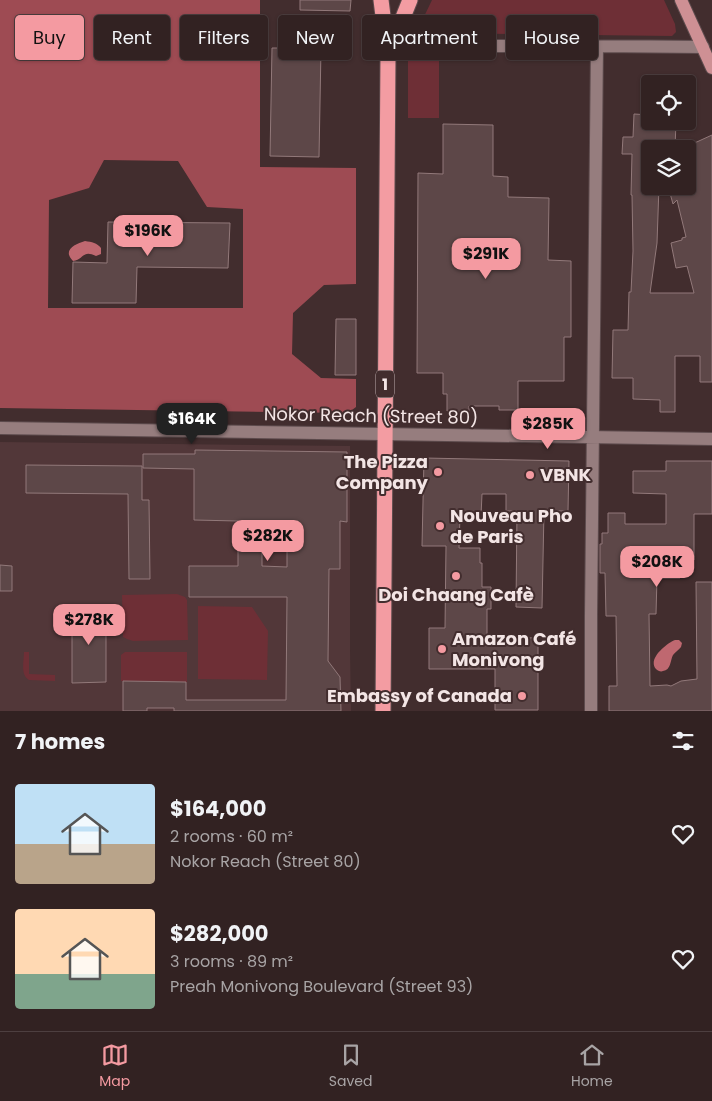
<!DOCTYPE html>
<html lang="en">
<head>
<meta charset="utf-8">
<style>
  :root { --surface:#322222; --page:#3d2f2f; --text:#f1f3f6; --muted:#a8a4a5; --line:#4d3f40; --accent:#f49aa1 }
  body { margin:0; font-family:Poppins,sans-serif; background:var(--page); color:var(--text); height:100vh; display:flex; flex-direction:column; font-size:19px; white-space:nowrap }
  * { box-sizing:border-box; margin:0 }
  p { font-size:16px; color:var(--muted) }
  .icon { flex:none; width:28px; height:28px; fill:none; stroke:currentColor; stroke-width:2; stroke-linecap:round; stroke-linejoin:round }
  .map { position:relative; height:711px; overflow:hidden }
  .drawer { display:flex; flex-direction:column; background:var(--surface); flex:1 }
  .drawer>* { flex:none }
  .top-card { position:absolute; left:15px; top:15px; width:682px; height:45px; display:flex; gap:10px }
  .buttons { position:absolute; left:641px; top:75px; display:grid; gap:10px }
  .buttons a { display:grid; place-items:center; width:55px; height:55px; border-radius:5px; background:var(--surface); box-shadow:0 1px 4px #0004,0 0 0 1px var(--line); font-size:25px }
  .price { position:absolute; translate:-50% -42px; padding:0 11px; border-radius:10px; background:var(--accent); color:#111; font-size:16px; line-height:32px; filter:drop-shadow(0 1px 2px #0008) }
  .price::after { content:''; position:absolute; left:50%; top:30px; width:15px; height:11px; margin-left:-8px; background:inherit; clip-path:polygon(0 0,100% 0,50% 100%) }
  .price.selected { background:#222; color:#fff }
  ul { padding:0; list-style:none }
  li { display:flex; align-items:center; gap:15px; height:125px; padding:0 15px }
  li span { display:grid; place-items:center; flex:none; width:140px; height:100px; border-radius:5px; color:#555 }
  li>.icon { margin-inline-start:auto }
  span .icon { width:60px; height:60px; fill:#fffc; stroke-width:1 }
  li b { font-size:21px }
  h2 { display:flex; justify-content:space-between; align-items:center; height:60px; padding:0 15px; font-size:21px }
  .chip { padding:0 18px; border-radius:5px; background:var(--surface); box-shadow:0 1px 4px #0004,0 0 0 1px var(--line); font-size:18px; line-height:45px }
  .chip.selected { background:var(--accent); color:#111 }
  .tab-bar { display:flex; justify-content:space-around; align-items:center; height:70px; border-top:1px solid var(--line); background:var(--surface); font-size:14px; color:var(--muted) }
  .tab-bar a { display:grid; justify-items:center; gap:2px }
  .tab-bar .selected { color:var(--accent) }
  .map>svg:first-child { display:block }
  .built { fill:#523739 }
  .green { fill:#6e2f36 }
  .forest { fill:#9e4b53; fill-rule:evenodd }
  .water { fill:#bf6870 }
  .building { fill:#5d4748; stroke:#92797a; fill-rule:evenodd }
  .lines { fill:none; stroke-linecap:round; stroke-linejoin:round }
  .minor-casing { stroke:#5d4b4d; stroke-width:14 }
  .major-casing { stroke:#5d4b4d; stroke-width:14 }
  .highway-casing { stroke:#5d4b4d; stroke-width:17 }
  .minor { stroke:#967d7e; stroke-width:12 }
  .major { stroke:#ce9094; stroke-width:12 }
  .highway { stroke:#f39ca2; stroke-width:15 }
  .poi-dot { fill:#f49aa1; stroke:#422d2e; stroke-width:2 }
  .labels { text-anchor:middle; stroke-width:4; stroke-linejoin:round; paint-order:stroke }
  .shield { fill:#422d2e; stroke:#beaeae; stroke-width:1 }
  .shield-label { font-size:16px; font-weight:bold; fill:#f3e5e5 }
  .street-label { font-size:18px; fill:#f3e5e5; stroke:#422d2e }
  .poi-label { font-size:18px; font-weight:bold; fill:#f3e5e5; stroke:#422d2e; text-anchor:start }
</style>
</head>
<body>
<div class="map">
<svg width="712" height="711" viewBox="0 0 712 711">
  <rect width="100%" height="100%" fill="#422d2e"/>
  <path class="built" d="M0,442L350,446V650L351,711H0Z"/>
  <path class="green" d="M432,0H664L675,24L676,32L672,36L439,33V118H408V61L419,27Z
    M177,594L185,597L187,600L188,640L133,641L127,639L123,637L122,595Z
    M198,606L252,607L268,631L267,680L198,679Z
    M24,652H29V674L55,675V681L29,680C20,675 24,661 24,652Z
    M125,652H187V682L121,681V655Z"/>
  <path class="forest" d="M0,0H260V167L356,168V284L324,285L293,313L292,354L321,378L356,379V407L348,413L0,408ZM104,160L178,161L207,207L243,209V308H48L49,200L89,188Z"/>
  <path class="water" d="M85,241C92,242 97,243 101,248V254L96,256C82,249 84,260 73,261C62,250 75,244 85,241Z
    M675,640H679L682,643L681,647C679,650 675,652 673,655C670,661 671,670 663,671C661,672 658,671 656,669C647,659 667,643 675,640Z"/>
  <path class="building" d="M300,0H351L350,11L300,10Z
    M272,48H321L319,157L270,156Z
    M634,114L650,115V121H676L675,149H650V186H659L657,243L650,293H694L687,266L676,268L671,243L682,240V238L686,237L677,200L673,204L668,186H688V146L712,135V382H700V356H675V412H660V400L633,399V378H612L613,330H628L629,292H631L633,251L632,195H631L632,154H622L623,137H633Z
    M443,124L493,125V176L508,177V197L549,198L548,260L571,261V337H564V381H518V410H499V406H469V412L447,411V394H443V373H417L418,173L443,174Z
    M108,222L230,223L228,268L137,267L136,303H72L73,262L107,263Z
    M336,319H356V375H335Z
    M195,450L347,452V522L340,521V569H329L328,661L340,677L341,711H174V708H147V711H123V681L186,682V700H286L287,597H189V566H238V521L194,520V469L143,468V454H195ZM262,521H287V567L262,566Z
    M424,458L569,461L568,511H544L542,608L516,607L517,511H506V494H482L481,516L460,515L459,548H480V563H482V587H491V609H487V637L538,638V710H495V669H429V628H445L446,546H422Z
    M666,461H712V514H694V560L680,559V578H657L656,614H649L650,686L667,685L671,686L681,681L697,679L696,582H712V711H609V686H617L616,616H606L605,573H600V544H602V533H608V513H625V524H666V494L633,493V471H666Z
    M26,465L142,466V500H149L150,579H129L128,494L26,493Z
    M0,565L12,566V591H0Z
    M72,610H106V682L72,683Z"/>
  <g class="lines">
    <defs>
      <path id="minor" d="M448,46H597L703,47
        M0,428L712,439
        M591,711V615L597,46"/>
      <path id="major" d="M681,0L712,68"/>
      <path id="highway" d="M381,0L388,56L383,711
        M389,52L410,0"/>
    </defs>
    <use href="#minor" class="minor-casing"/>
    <use href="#major" class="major-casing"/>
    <use href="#highway" class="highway-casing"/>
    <use href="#minor" class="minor"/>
    <use href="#major" class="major"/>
    <use href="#highway" class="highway"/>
  </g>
  <g class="poi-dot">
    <circle cx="438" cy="472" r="5"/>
    <circle cx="530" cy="475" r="5"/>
    <circle cx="440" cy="526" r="5"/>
    <circle cx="456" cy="576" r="5"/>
    <circle cx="442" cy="649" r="5"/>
    <circle cx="522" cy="696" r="5"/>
  </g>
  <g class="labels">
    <rect class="shield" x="376" y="370.5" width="18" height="27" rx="4"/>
    <g class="shield-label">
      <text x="385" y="390">1</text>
    </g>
    <g class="street-label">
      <text transform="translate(371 416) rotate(1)" y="6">Nokor Reach (Street 80)</text>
    </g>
    <g class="poi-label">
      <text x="428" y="468" text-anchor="end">The Pizza<tspan x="428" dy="21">Company</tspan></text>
      <text x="540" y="481">VBNK</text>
      <text x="450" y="522">Nouveau Pho<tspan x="450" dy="21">de Paris</tspan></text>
      <text x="456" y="601" text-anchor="middle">Doi Chaang Cafè</text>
      <text x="452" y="645">Amazon Café<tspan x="452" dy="21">Monivong</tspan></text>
      <text x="512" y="702" text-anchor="end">Embassy of Canada</text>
    </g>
  </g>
</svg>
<div class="buttons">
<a><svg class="icon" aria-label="locate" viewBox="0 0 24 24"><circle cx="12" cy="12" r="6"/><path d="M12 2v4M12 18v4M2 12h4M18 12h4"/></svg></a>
<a><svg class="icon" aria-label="layers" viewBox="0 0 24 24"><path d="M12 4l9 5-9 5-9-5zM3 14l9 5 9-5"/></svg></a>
</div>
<b class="price" style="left:148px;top:257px">$196K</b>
<b class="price" style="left:486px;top:280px">$291K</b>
<b class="price selected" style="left:192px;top:445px">$164K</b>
<b class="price" style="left:548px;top:450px">$285K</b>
<b class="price" style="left:268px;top:562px">$282K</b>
<b class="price" style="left:657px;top:588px">$208K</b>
<b class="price" style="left:89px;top:646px">$278K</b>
<div class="top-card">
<a class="chip selected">Buy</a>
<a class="chip">Rent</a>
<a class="chip">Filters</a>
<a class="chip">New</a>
<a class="chip">Apartment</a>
<a class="chip">House</a>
</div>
</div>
<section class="drawer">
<h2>7 homes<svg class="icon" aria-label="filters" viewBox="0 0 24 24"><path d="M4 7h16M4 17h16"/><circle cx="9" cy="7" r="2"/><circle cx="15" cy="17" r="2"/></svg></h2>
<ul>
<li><span style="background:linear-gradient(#bfe0f5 60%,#b9a48a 0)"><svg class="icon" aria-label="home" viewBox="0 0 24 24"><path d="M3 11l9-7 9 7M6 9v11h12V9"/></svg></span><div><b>$164,000</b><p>2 rooms · 60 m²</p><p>Nokor Reach (Street 80)</p></div><svg class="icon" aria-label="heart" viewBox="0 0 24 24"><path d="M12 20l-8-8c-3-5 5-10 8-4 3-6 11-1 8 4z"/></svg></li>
<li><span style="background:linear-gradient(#ffd9b3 65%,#7fa58c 0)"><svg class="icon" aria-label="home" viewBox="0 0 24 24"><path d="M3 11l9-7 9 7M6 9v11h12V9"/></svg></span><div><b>$282,000</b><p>3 rooms · 89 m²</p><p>Preah Monivong Boulevard (Street 93)</p></div><svg class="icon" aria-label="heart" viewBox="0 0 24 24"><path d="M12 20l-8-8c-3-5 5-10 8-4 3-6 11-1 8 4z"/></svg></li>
</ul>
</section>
<nav class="tab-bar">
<a class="selected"><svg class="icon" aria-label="map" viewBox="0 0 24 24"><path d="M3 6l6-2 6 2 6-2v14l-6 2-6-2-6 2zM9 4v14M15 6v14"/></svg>Map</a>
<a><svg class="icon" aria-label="saved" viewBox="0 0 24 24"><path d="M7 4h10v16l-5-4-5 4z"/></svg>Saved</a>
<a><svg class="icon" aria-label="home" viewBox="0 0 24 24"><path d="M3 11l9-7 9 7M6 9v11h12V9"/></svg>Home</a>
</nav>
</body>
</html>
